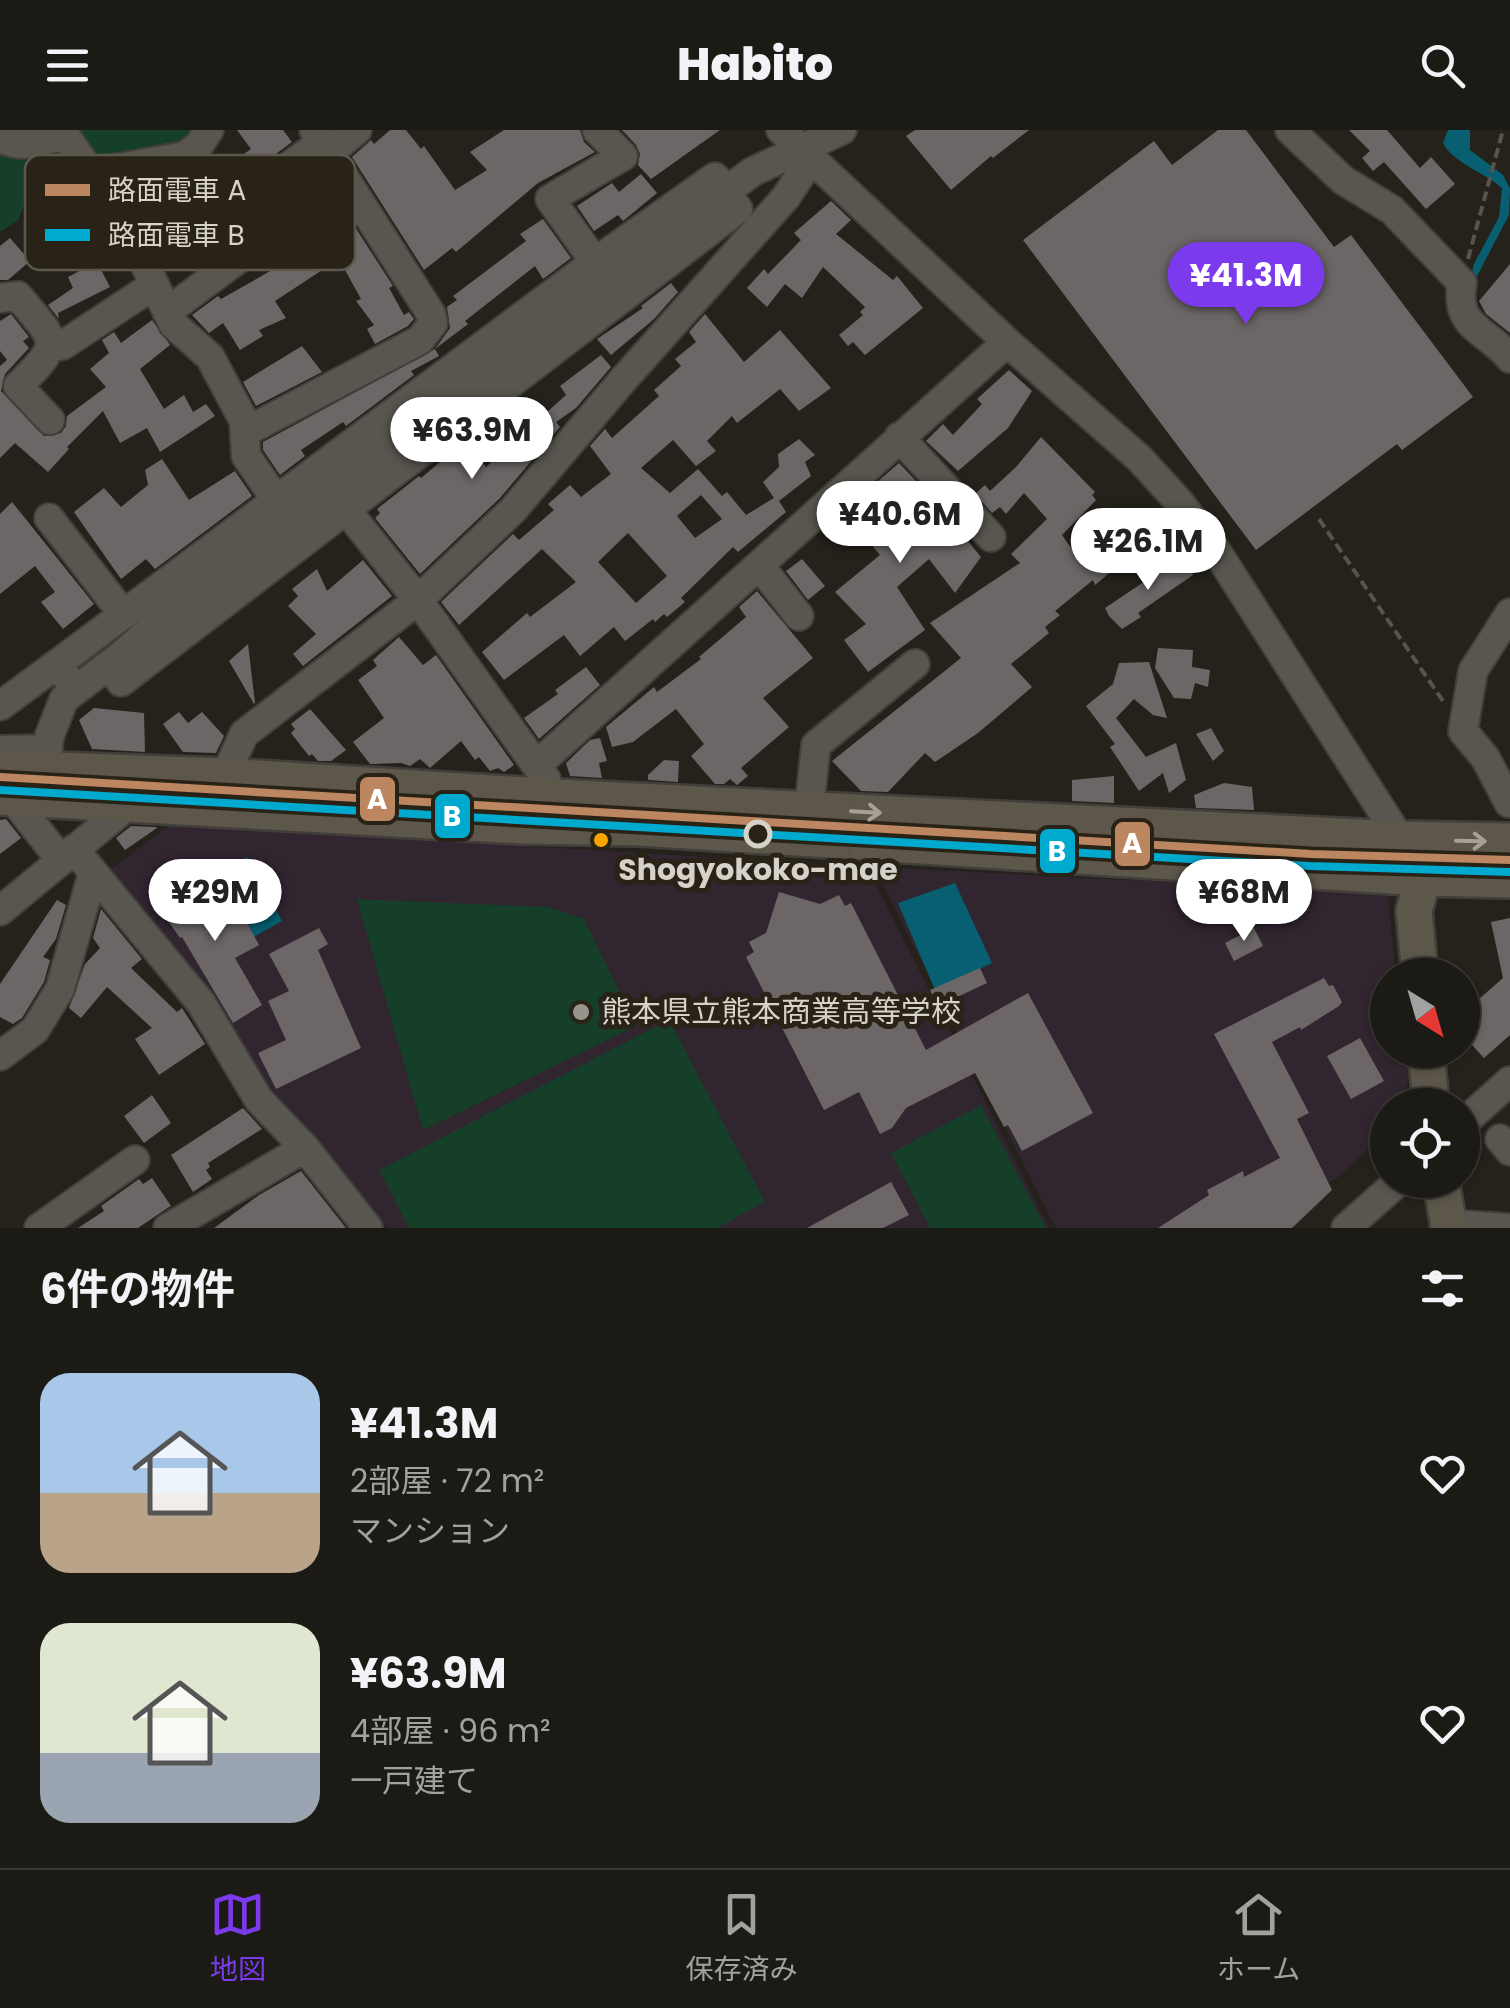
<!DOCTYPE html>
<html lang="ja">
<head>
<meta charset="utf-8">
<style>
  :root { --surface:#1c1a14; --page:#25231d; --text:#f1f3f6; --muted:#a0a1a0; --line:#3a3834; --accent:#7c3aed }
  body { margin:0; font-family:Poppins,"Noto Sans JP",sans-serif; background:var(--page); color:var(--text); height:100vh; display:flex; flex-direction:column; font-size:38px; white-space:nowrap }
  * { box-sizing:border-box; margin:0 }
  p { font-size:32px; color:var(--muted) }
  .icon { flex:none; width:55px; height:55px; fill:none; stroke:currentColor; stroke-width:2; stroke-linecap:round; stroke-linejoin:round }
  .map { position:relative; height:1098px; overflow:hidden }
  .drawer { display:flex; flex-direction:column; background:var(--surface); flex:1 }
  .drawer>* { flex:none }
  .needle { width:65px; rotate:143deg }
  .buttons { position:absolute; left:1370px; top:828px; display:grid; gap:20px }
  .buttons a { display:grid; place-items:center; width:110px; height:110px; border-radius:50%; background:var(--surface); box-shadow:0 2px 8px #0004,0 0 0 2px var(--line); font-size:50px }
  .price { position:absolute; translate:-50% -85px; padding:0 22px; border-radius:35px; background:#fff; color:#222; font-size:32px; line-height:65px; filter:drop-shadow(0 2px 5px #0008) }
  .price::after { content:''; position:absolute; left:50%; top:60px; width:30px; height:22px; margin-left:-15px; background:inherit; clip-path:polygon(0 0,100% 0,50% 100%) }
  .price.on { background:var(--accent); color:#fff }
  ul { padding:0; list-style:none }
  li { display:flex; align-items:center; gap:30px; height:250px; padding:0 40px }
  li span { display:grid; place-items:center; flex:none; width:280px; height:200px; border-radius:30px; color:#555 }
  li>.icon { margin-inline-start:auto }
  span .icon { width:120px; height:120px; fill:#fffc; stroke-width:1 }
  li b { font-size:42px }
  h2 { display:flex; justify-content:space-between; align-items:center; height:120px; padding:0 40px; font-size:42px }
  header { display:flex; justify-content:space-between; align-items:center; height:130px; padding:0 40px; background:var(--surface); font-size:45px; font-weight:800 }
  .tab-bar { display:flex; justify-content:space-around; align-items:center; height:140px; border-top:2px solid var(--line); background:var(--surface); font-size:28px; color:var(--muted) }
  .tab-bar a { display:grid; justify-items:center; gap:5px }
  .tab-bar .on { color:var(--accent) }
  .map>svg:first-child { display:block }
  .education { fill:#312530 }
  .green { fill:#153f29 }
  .water { fill:#075f71 }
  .building { fill:#6c6766; fill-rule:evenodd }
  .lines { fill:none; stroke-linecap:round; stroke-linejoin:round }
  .minor-casing { stroke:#413f3a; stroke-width:32 }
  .major-casing { stroke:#413f3a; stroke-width:40 }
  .path { stroke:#57544e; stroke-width:4; stroke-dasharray:10 5; stroke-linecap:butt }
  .minor { stroke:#595650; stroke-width:28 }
  .major { stroke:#5d564a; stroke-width:35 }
  .path-bridge { stroke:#57544e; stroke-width:4; stroke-dasharray:10 5; stroke-linecap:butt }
  .tram-1-casing { stroke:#292317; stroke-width:15 }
  .tram-2-casing { stroke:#292317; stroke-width:15 }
  .tram-1 { stroke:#bb8660; stroke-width:8 }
  .tram-2 { stroke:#00a9ce; stroke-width:8 }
  .oneway { stroke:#a6a097 }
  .stop-dot { fill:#292317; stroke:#d6d2ca; stroke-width:5 }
  .bus-dot { fill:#f7a600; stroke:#292317; stroke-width:4 }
  .poi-dot { fill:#98948d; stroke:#292317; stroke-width:4 }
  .labels { text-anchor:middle; stroke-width:10; stroke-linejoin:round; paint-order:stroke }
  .stop-label { font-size:30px; font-weight:bold; fill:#d6d2ca; stroke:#292317 }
  .poi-label { font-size:30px; fill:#d6d2ca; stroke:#292317; text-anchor:start }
  .key { fill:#292317; stroke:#5d584d; stroke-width:2.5 }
  .key-label { font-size:28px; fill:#d6d2ca }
  .line-badge { stroke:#292317; stroke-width:4 }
  .badge-label { font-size:28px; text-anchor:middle; font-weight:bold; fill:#fff }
</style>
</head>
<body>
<header><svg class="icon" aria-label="menu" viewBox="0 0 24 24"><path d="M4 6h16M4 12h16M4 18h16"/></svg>Habito<svg class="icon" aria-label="search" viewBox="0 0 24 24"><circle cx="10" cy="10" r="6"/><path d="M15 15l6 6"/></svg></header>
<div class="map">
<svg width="1510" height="1098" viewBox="0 0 1510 1098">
  <rect width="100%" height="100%" fill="#25221b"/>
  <path class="education" d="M171,694L867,737L1049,1098H387L316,1009L262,950L213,865L111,739Z
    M874,737L1383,763L1388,768L1396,845H1388V920H1405L1408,946L1403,975H1388L1387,1001L1337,1048L1244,1098H1056Z"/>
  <path class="green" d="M0,0H203L193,15L111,37L90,57L64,62L55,51L27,68L18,90L0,102Z
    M357,769L549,777L584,789L636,896L423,1000Z
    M669,890L765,1072L717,1098H409L379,1040Z
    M981,975L1046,1098H930L891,1023Z"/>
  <path class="water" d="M1448,0H1470V20L1503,45L1510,58L1509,85L1466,167L1474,134L1499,87L1502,58C1485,43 1452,32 1443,13Z
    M247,727L282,791L237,816L202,751Z
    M955,753L992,833L935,860L898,773Z"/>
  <path class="building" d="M237,0H283L292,12L226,61L214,46L251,19Z
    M390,0H406L421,19L424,16L455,60L487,40L470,22L504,0H580L584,12L595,22L538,53L456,122L452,118L424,140L352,27L371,10L374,14Z
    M622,0H720L651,49L638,35L640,24L636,15Z
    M915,0H1029L993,28L991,26L951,60L906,6Z
    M1218,0H1246L1334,117L1351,105L1473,267L1402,320L1397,314L1256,420L1023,110L1154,11L1172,35Z
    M1349,0H1387L1420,38L1431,27L1455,54L1426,79L1384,32L1373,41L1362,28L1370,21Z
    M641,44L657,63L623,91L618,85L594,101L577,76L612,53L619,62Z
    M323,48L336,67L306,88L324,113L353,94L393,156L389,158L404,185L409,182L414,189L408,196L375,214L367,199L374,195L356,171L361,169L339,129L275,171L286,188L259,200L263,206L240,220L223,193L209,203L192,185L218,166L221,169L281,135L272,124L275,113L272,104L264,98L248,100L205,132L195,114L228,91L239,93L263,78L266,82L291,63L295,68Z
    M831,71L851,90L836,104L893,150L897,146L923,178L865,225L853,212L848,216L839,205L863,185L860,182L865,177L823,137L802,168L785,154L767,177L747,158L764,139L768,144L801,110L794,103Z
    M543,89L571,128L543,149L535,136L465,191L468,194L435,219L450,198L447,177L457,170L453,166L526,111L520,104Z
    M10,108L30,131L8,150H0V116Z
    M97,132L110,157L58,183L59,189L48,175L73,158L68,147Z
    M1510,134V203L1486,184L1479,171Z
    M671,153L678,162L654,189L611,225L597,209L643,178L641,176Z
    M11,184L29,207L23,211L29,218L5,244L1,261L44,306L61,303L66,296L67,286L106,257L90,239L109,223L102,210L114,202L121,213L152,190L170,215L140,239L164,279L184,265L193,282L206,274L215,286L160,322L147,298L120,313L103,281L67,317L69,319L48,342L15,313L0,328V236L7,230L0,221V191Z
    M705,184L744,232L780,200L831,258L799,281L780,259L737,293L732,286L707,311L716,321L696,336L673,310L641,338L670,363L698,339L722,366L727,362L746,385L774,368L763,352L779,337L778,324L799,309L815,325L805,332L811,346L779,371L786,382L738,422L733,417L681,468L685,472L667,487L664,484L655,492L653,489L625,511L614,497L580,526L564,505L504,550L482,522L527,483L530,487L576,452L542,419L459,495L441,472L513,404L519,410L554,380L548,374L570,355L581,367L611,344L590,316L605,299L612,308L659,266L654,260L681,236L675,229L696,212L689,202ZM701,365L722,389L695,408L677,386ZM628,403L667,446L636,473L598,432Z
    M302,216L322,242L256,276L243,252Z
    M435,219L439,226L411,241L414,245L346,296L343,292L301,320L305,326L280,345L263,320V312Z
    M601,225L611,237L576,278L556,292L560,297L500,368L420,444L375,388L380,383L377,379L419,346L421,348L465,311L486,337L566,265L560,256Z
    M1009,240L1032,261L1008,298L958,341L926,311L943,294L953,305L982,274L977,269Z
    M1041,307L1095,362L1092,365L1096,370L1062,405L1083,435L1119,401L1135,422L1095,455L1093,450L1055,481L1060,485L1045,497L1049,503L1011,534L1032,557L978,603L935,632L925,623L888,662L861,661L832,631L961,528L930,493L1020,433L1011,424L1047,389L1024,363L1006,384L1000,377L992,383L975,364L985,355L990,361L1016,337Z
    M162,329L189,370L235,341L252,366L155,439L146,429L121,449L74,382L104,358L121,377L148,355L145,340Z
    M899,333L917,352L914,355L941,390L947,386L981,427L955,463L929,429L897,457L925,500L868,542L844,510L866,494L835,462L880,425L853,393L886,363L876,353Z
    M12,372L94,474L63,499L41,472L55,462L35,436L0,464V384Z
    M1181,427L1193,445L1138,483L1141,487L1122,499L1109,486L1105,478Z
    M802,429L825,456L808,470L786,441Z
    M363,430L392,466L303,536L293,524L316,504L288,476L298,466L292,459L317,439L327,461Z
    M757,461L813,528L763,568L789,597L741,638L748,646L737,655L730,649L724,654H715L691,626L704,614L676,579L633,612L612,617L606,597L654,557L657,562L701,529L699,527L746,487L739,477Z
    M399,507L423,535L436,525L514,635L504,642L498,638L490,641L479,627L475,630L461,611L430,638L420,629L410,636L401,633L370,634L353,612L384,588L358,550L377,536L373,530Z
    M248,514L255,573L254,574L229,531Z
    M1158,518L1193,520L1192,537L1210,540L1208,557L1195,553L1191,569L1174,568L1155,538Z
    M1149,532L1167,588L1153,585L1134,569L1116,588L1146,627L1176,613L1186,650L1169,663L1163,643L1139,661L1110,617L1115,614L1086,576L1113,554L1119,533Z
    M586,537L600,555L539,609L524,588L558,564L555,560Z
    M94,578L144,583L145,622L92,619L79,590Z
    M310,579L346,620L331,631H318L312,624L309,626L291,603L295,599L291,594Z
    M179,582L188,593L202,582L224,606L216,623L183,622L163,594Z
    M1211,598L1224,621L1213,631L1196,604Z
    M600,608L607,631L599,633L602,648L570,646L566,633L590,610Z
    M664,630L679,631L678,652L648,650V645Z
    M1114,646V673L1072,671V650Z
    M1224,653L1252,657L1254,680L1196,678L1194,665Z
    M6,689L21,708L0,724V690Z
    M131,696L156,697L157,698L125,720L116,708Z
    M200,736L214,755L199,766L218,795L241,782L259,815L235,828L262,875L233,893L182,807L180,808L166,788L178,778L166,762Z
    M779,762L820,774L839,765L845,776L851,773L926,920L1028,863L1093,983L1022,1021L1008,995L1004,997L975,943L906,978L892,998L880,1004L859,962L824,980L746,827L754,822L749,812L766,803Z
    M57,770L66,775L56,809L43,827L50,830L44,852L22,888L13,894L0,887V854Z
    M101,779L142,829L131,838L177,882L182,878L205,914L159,945L135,909L152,898L107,857L81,888L69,878L85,834L100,818L93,808Z
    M1510,788V905L1484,928L1462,904V884L1503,848L1491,792Z
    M319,798L328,814L318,820L361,918L276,959L258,923L286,910L268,871L289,861L269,824Z
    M1254,798L1263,816L1234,831L1225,813Z
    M980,838L987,853L938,876L930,860Z
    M1324,848L1329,856L1333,855L1342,872L1339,876L1301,900L1300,897L1272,912L1309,983L1297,989L1332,1060L1292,1098H1158L1209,1065L1207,1060L1243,1041L1244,1047L1280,1028L1214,904Z
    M1360,908L1384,951L1351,969L1327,926Z
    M152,965L171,993L144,1013L124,986Z
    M243,978L262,999L208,1033L210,1037L206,1040L212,1049L193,1062L171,1025Z
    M301,1041L346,1098H214L259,1065Z
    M152,1048L171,1076L169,1077L138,1098H78L104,1081L101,1076L139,1049L143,1054Z
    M891,1052L909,1085L883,1098H807Z"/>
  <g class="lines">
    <defs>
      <path id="minor" d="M781,0L1007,212L1140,329L1180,373L1217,422L1400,709
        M1290,0L1343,50L1392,80L1462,153C1454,198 1486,199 1510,228
        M0,8C31,23 39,5 67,8L91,43L185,26L199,15L209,0
        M330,22L357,0
        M112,40L140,124L173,194L210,227L244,291L246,326L286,384
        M236,76L323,11
        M595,132L550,69L623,26L597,0
        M0,168L18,166C57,213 64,211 18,256L50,290
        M167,182L258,114
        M51,218L63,215L154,155
        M245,302L420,210L433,193L431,184L314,0
        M899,307L991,407
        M336,367L418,470L546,649
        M49,388L124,485
        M759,435L799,486
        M76,560L57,534L595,132L715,47L738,79L121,552L109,535
        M0,576L57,534
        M0,620L48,619
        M537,635L1007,212
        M225,646L244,604L418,470L513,380L623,250L786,67L803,41V18
        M45,658L49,607L64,569L122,525L182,471L752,42L842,0
        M12,668L61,730
        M1509,673L1486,629L1463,601L1473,541L1510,483
        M809,679L816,615L915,534
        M74,719L201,873L259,970L305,1018L368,1098
        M0,781L131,673
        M0,926L35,900L60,859L93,743
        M1462,994L1510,951
        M1500,1009L1510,1021
        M1449,1094L1507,1098
        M39,1098L135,1030
        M168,1098L305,1018
        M1346,1098L1400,1050"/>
      <path id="major" d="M0,638L225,646L558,667L1400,709L1510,711
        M0,667L521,696L640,698L1423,748L1510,750
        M1413,730L1423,748L1414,781L1420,845
        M1426,920L1431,975
        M1441,1050L1449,1098"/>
    </defs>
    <use href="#minor" class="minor-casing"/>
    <use href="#major" class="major-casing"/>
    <path class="path" d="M1468,129L1503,0
      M1319,389L1443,571"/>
    <use href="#minor" class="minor"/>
    <use href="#major" class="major"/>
    <path class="path-bridge" d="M850,726L853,674"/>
    <defs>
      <path id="tram-1" d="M0,647L1311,724L1510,730"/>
      <path id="tram-2" d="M0,660L1310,736L1510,742"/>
    </defs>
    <use href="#tram-1" class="tram-1-casing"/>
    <use href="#tram-2" class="tram-2-casing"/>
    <use href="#tram-1" class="tram-1"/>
    <use href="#tram-2" class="tram-2"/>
  </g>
  <defs><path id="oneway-shaft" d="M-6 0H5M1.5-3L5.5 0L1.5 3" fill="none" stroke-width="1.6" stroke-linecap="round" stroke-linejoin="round" transform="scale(2.5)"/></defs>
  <g class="oneway">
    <use href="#oneway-shaft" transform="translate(866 682) rotate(3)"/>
    <use href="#oneway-shaft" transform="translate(1471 711) rotate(1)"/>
  </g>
  <circle class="stop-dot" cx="758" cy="704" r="12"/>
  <circle class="bus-dot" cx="601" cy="710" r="9"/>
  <circle class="poi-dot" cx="581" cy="882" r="10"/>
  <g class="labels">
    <g class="stop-label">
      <text x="758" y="750">Shogyokoko-mae</text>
    </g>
    <g class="poi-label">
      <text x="601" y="892">熊本県立熊本商業高等学校</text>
    </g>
  </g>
  <rect x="25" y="25" width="330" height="115" rx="15" class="key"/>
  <rect x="45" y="54" width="45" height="12" fill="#bb8660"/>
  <rect x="45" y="99" width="45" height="12" fill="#00a9ce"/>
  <g class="key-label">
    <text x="108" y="70">路面電車 A</text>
    <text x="108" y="115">路面電車 B</text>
  </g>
  <g class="line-badge">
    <rect x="358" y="645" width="39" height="48" rx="10" fill="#bb8660"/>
    <rect x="433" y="662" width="39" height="48" rx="10" fill="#00a9ce"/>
    <rect x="1113" y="690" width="39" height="48" rx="10" fill="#bb8660"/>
    <rect x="1038" y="697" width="39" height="48" rx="10" fill="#00a9ce"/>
  </g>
  <g class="badge-label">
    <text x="377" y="679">A</text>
    <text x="452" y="696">B</text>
    <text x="1132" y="723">A</text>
    <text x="1057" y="731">B</text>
  </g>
</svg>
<div class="buttons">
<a><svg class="needle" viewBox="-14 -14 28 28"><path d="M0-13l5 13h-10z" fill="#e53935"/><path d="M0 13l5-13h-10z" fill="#a0a1a0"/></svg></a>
<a><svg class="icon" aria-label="locate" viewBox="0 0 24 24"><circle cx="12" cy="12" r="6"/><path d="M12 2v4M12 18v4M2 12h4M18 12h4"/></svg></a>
</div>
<b class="price on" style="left:1246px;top:197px">¥41.3M</b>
<b class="price" style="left:472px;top:352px">¥63.9M</b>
<b class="price" style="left:900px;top:436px">¥40.6M</b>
<b class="price" style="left:1148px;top:463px">¥26.1M</b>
<b class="price" style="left:215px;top:814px">¥29M</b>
<b class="price" style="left:1244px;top:814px">¥68M</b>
</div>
<section class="drawer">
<h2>6件の物件<svg class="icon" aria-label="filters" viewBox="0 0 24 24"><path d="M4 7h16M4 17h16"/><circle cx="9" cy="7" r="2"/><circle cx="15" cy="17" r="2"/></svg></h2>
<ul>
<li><span style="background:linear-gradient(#a9c7e8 60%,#b9a48a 0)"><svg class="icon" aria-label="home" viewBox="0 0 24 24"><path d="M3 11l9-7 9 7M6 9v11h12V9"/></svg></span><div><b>¥41.3M</b><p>2部屋 · 72 m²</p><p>マンション</p></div><svg class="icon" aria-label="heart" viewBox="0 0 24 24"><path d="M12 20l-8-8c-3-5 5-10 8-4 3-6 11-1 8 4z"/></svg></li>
<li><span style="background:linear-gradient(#dfe7d0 65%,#9aa5b1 0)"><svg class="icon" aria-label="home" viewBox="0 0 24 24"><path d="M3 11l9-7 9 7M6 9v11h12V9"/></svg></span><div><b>¥63.9M</b><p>4部屋 · 96 m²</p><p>一戸建て</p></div><svg class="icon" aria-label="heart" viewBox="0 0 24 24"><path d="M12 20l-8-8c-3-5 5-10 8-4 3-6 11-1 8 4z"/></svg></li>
</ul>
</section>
<nav class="tab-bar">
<a class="on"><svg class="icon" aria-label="map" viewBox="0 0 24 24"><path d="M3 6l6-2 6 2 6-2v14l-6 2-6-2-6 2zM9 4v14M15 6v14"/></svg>地図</a>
<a><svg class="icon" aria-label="saved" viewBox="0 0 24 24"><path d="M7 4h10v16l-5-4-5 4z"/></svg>保存済み</a>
<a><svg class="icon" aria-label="home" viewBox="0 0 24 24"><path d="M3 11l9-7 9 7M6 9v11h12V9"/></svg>ホーム</a>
</nav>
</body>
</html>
